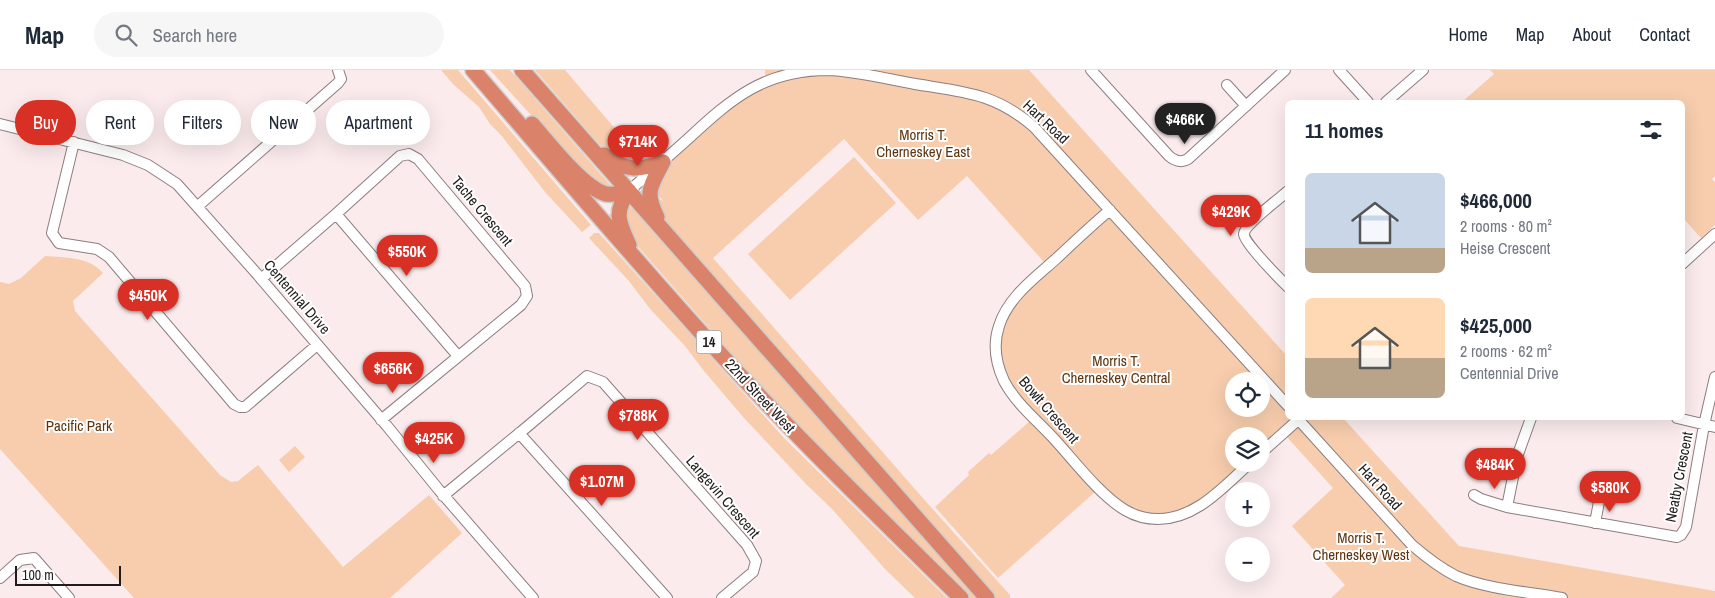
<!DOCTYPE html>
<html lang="en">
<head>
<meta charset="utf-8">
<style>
  :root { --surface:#fff; --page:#f6f6f7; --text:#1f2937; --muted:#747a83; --line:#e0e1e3; --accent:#d93025 }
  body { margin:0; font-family:"Archivo Narrow",sans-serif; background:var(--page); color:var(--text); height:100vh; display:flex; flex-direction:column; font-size:19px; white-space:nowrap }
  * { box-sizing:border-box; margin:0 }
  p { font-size:16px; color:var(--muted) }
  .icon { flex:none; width:28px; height:28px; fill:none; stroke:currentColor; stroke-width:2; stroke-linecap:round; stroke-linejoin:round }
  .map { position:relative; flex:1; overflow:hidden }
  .panel { position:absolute; left:1285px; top:30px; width:400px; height:320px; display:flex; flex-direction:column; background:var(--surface); border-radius:8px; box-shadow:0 5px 20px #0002 }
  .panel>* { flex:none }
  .hud { position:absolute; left:15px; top:30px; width:475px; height:45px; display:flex; gap:10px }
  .buttons { position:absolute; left:1225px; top:302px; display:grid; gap:10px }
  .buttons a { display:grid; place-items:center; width:45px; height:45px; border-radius:50%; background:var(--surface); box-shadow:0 5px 20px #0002; font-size:25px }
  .scale { position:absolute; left:15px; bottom:12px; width:106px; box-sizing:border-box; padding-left:5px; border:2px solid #211c1c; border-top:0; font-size:14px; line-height:18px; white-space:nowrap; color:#211c1c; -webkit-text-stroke:4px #fff; paint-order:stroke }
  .price { position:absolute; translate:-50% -42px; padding:0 11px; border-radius:18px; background:var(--accent); color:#fff; font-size:16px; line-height:32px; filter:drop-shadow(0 1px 2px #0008) }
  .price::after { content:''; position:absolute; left:50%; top:30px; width:15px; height:11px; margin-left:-8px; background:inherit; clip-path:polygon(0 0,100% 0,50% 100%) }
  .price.active { background:#222; color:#fff }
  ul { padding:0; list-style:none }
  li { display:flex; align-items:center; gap:15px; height:125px; padding:0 20px }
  li span { display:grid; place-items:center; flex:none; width:140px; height:100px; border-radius:8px; color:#555 }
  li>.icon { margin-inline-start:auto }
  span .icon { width:60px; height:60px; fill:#fffc; stroke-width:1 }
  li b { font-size:21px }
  h2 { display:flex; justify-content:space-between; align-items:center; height:60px; padding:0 20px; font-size:21px }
  .tag { padding:0 18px; border-radius:22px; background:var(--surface); box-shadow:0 5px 20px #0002; font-size:18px; line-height:45px }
  .tag.active { background:var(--accent); color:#fff }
  header { display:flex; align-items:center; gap:30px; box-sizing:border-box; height:70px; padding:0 25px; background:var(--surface); border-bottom:1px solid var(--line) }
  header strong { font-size:24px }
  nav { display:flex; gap:28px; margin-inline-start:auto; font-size:18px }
  .search { width:350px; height:45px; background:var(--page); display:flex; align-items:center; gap:12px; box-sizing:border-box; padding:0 18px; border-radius:28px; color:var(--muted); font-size:19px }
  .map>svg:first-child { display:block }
  .green { fill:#f7cdad; fill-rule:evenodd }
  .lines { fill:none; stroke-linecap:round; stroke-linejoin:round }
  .minor-casing { stroke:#8c7e7f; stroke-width:12 }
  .highway-casing { stroke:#cecdcd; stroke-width:18 }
  .minor { stroke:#fff; stroke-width:10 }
  .highway { stroke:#da836a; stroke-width:15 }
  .labels { text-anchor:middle; stroke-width:4; stroke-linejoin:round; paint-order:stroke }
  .shield { fill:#fff; stroke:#646060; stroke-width:1 }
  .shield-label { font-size:14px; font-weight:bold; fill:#211c1c }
  .street-label { font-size:15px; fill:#211c1c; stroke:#fff }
  .park-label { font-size:15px; fill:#5d340e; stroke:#fff }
</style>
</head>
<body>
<header>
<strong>Map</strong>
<div class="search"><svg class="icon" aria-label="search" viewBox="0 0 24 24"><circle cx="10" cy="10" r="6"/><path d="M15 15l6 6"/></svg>Search here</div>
<nav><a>Home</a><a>Map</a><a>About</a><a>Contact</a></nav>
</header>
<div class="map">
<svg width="1715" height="528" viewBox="0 0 1715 528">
  <rect width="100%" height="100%" fill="#fbebec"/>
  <path class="green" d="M441,0H458L591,155L582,162L545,122L501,65L490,54L479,37L453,14Z
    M490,0H510L612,117H606L590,110Z
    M535,0H565L635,82L650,83L636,90L625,91L616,90L599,74Z
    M765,0H1029L1287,286L1288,348H1343L1459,476L1715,521V528H1331L1345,515L1292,456L1333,418L1286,366L1261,388V366H1234V394H1255L1213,431L1145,452L1124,446L1113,439L1095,422L998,508L935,437L969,405L968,402L989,383L991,385L1030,351L1006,324L991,271L996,250L1003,237L1021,215L1044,192L967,106L918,150L844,69L713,188L921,426L1010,525V528H995L711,206L696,184L673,162L663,148L654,127L663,131L654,120L668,96L673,90L735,35L766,16ZM1234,311H1261V339H1234Z
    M1490,0H1715V106L1712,109L1715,112V155L1701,168L1683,148L1682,32H1462L1494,4Z
    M854,87L896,133L790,230L748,184Z
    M631,137L976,528H968L854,413L745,299L634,172L622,146Z
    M594,163H599L785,369L947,528H915L885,499L832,439L805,413L744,348L704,301L685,276L651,240L628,210L589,168Z
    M45,186C66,188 88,186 103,203L73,231L75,241L220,405L231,412L238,411L258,395L343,497L429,425L462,463L390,528H134L0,379V212L9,214L21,208Z
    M295,376L305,387L289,402L279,390Z"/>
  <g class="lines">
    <defs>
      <path id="minor" d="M1091,0L1169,86C1175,91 1182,93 1188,89L1285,0
        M1339,0L1368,32
        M1227,15L1246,36
        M1386,32L1423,0
        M0,54L123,85L148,95L177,114L257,204L387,356L439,420L533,528
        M74,72L52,163L59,173L97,179L109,187L234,334L240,337H245L317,275
        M629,121C649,103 669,86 689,68C732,28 765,0 828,0C857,1 887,9 915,14C964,22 995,23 1034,57L1288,336
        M1288,121C1280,128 1244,155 1244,164C1243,172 1280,209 1288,217
        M198,136L338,13L341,9L338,0
        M1110,140C1092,155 1074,172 1057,188C1035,208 1008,227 999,256C993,274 996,294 1004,311C1016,334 1039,352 1056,371C1075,392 1101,426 1125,440C1135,446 1146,449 1158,449C1196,449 1223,417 1249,394
        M336,144L458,286
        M1682,194L1715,164
        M261,209L336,144L400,86L409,84L418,89L525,216L527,226L521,235L381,350
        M1297,348L1412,475C1426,487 1440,498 1456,506C1486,519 1529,522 1562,528
        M1531,348L1517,387L1507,437L1677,467L1681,465L1686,457L1704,355L1715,307
        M1677,348L1715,357
        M519,363L667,528
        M1261,383L1299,349
        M1474,425L1481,429L1507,437
        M443,426L528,356L587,306L603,312L747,475L756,491L753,502L722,528
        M1595,453L1602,416
        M0,508L20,490L34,488L69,528"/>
      <path id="highway" d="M473,0C553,93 632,187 714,277C793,364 877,445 961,528
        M522,0L987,528
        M532,54C549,73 583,118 606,124C614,125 621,123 629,121
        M604,85C627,101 637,101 663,92
        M657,147C644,121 651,116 663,92
        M629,175C619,153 613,142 629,121"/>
    </defs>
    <use href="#minor" class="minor-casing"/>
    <use href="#highway" class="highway-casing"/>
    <use href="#minor" class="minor"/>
    <use href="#highway" class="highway"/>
  </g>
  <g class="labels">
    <rect class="shield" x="696.5" y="260.5" width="25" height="23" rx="4"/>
    <g class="shield-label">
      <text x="709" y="277">14</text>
    </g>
    <g class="street-label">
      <text transform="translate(1046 52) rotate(43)" y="5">Hart Road</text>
      <text transform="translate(482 141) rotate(50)" y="5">Tache Crescent</text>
      <text transform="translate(297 227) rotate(49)" y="5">Centennial Drive</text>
      <text transform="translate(760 326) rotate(47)" y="5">22nd Street West</text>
      <text transform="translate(1049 340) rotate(49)" y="5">Bowlt Crescent</text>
      <text transform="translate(1679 407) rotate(-79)" y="5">Neatby Crescent</text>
      <text transform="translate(1380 417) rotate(48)" y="5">Hart Road</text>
      <text transform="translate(723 427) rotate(49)" y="5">Langevin Crescent</text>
    </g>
    <g class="park-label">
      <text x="923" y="70">Morris T.<tspan x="923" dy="17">Cherneskey East</tspan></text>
      <text x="1116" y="296">Morris T.<tspan x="1116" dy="17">Cherneskey Central</tspan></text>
      <text x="79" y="361">Pacific Park</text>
      <text x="1361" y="473">Morris T.<tspan x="1361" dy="17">Cherneskey West</tspan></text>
    </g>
  </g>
</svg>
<div class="buttons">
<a><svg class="icon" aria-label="locate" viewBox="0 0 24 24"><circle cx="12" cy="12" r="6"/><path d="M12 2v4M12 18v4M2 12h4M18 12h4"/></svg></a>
<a><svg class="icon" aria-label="layers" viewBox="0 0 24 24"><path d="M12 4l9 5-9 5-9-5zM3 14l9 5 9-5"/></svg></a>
<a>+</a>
<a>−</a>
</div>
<div class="scale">100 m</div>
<b class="price active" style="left:1185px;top:75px">$466K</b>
<b class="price" style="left:638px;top:97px">$714K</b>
<b class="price" style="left:1231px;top:167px">$429K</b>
<b class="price" style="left:407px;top:207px">$550K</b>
<b class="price" style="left:148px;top:251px">$450K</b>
<b class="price" style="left:393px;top:324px">$656K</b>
<b class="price" style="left:638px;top:371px">$788K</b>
<b class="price" style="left:434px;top:394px">$425K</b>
<b class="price" style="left:1495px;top:420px">$484K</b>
<b class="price" style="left:602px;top:437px">$1.07M</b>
<b class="price" style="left:1610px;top:443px">$580K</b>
<div class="hud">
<a class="tag active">Buy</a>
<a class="tag">Rent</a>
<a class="tag">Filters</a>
<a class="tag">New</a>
<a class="tag">Apartment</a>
</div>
<section class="panel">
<h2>11 homes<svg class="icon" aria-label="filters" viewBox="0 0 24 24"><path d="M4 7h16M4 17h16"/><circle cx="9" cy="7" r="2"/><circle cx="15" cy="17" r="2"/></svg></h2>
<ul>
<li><span style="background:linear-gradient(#c9d6e8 75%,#b9a48a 0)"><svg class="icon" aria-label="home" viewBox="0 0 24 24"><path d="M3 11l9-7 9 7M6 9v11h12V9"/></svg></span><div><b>$466,000</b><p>2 rooms · 80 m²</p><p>Heise Crescent</p></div></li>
<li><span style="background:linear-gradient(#ffd9b3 60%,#b9a48a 0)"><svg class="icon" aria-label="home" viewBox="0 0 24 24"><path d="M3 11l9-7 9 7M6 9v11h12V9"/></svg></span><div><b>$425,000</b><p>2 rooms · 62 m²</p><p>Centennial Drive</p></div></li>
</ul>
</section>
</div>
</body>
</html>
